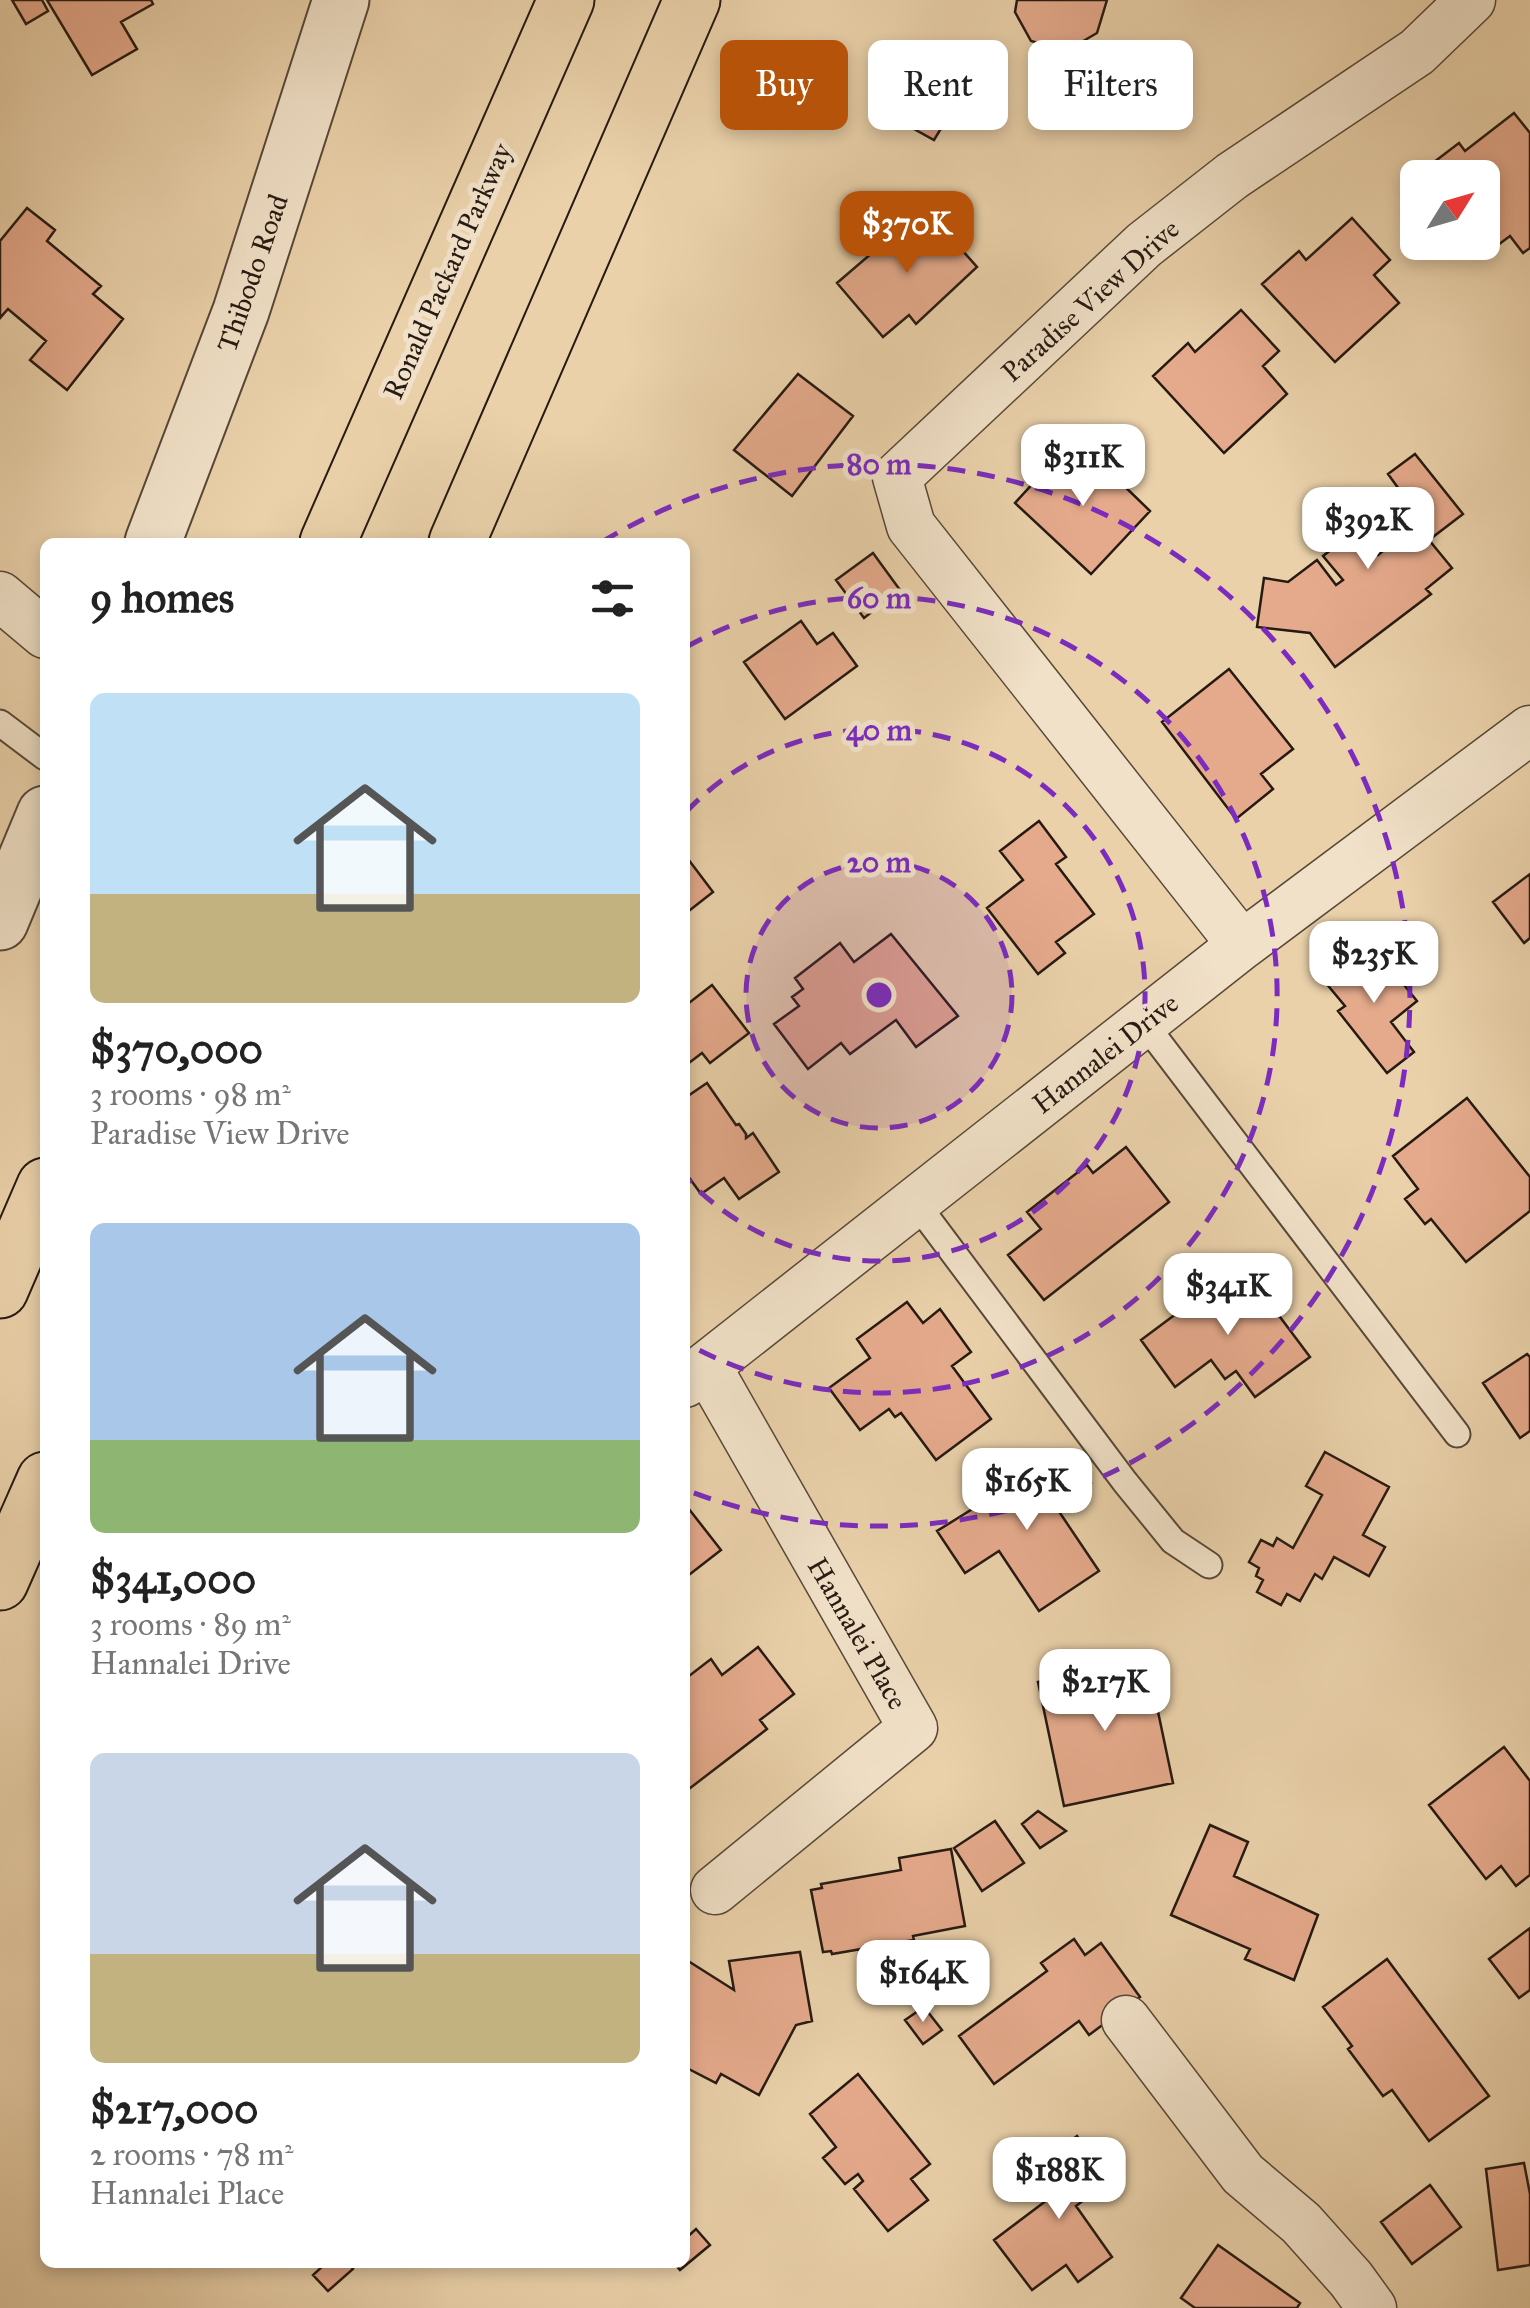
<!DOCTYPE html>
<html lang="en">
<head>
<meta charset="utf-8">
<style>
  :root { --surface:#fff; --page:#f2f2f2; --text:#222; --muted:#767676; --accent:#b45309 }
  body { margin:0; font-family:"IM FELL Great Primer",serif; background:var(--page); color:var(--text); height:100vh; display:flex; flex-direction:column; font-size:38px; white-space:nowrap }
  * { box-sizing:border-box; margin:0 }
  p { font-size:32px; color:var(--muted) }
  .icon { flex:none; width:55px; height:55px; fill:none; stroke:currentColor; stroke-width:2; stroke-linecap:round; stroke-linejoin:round }
  .map { position:relative; flex:1; overflow:hidden }
  .sheet { position:absolute; left:40px; top:538px; width:650px; height:1730px; display:flex; flex-direction:column; background:var(--surface); border-radius:15px; box-shadow:0 5px 15px #0003 }
  .sheet>* { flex:none }
  .hud { position:absolute; left:720px; top:40px; width:660px; height:90px; display:flex; gap:20px }
  .needle { width:65px; rotate:53deg }
  .tools { position:absolute; left:1400px; top:160px; display:grid; gap:20px }
  .tools a { display:grid; place-items:center; width:100px; height:100px; border-radius:15px; background:var(--surface); box-shadow:0 5px 15px #0003; font-size:50px }
  .price { position:absolute; translate:-50% -85px; padding:0 22px; border-radius:20px; background:#fff; color:#222; font-size:32px; line-height:65px; filter:drop-shadow(0 2px 5px #0008) }
  .price::after { content:''; position:absolute; left:50%; top:60px; width:30px; height:22px; margin-left:-15px; background:inherit; clip-path:polygon(0 0,100% 0,50% 100%) }
  .price.active { background:var(--accent); color:#fff }
  ul { padding:0; list-style:none }
  li { display:grid; align-content:center; gap:20px; height:530px; padding:0 50px }
  li span { display:grid; place-items:center; height:310px; border-radius:15px; color:#555 }
  li>.icon { margin-inline-start:auto }
  span .icon { width:180px; height:180px; fill:#fffc; stroke-width:1 }
  li b { font-size:42px }
  h2 { display:flex; justify-content:space-between; align-items:center; height:120px; padding:0 50px; font-size:42px }
  .chip { padding:0 35px; border-radius:15px; background:var(--surface); box-shadow:0 5px 15px #0003; font-size:35px; line-height:90px }
  .chip.active { background:var(--accent); color:#fff }
  .map>svg:first-child { display:block }
  .building { fill:#e5aa8c; stroke:#261a12; stroke-width:2.5 }
  .lines { fill:none; stroke-linecap:round; stroke-linejoin:round }
  .service-casing { stroke:#574838; stroke-width:29 }
  .minor-casing { stroke:#574838; stroke-width:51 }
  .tertiary-casing { stroke:#574838; stroke-width:59 }
  .motorway-casing { stroke:#261a12; stroke-width:59 }
  .service { stroke:#f1e1c8; stroke-width:25 }
  .minor { stroke:#f1e1c8; stroke-width:48 }
  .tertiary { stroke:#f1e1c8; stroke-width:55 }
  .motorway { stroke:#ead1aa; stroke-width:55 }
  .ring { fill:none; stroke:#7b2cbf; stroke-width:5; stroke-dasharray:18 12 }
  .labels { text-anchor:middle; stroke-width:10; stroke-linejoin:round; paint-order:stroke }
  .street-label { font-size:28px; fill:#261a12; stroke:#f1e1c8 }
  .centre { fill:#7b2cbf; stroke:#f1e1c8; stroke-width:5 }
  .ring-label { font-size:30px; text-anchor:middle; font-weight:bold; fill:#7b2cbf; stroke:#f1e1c8; stroke-width:10; stroke-linejoin:round; paint-order:stroke }
</style>
</head>
<body>
<div class="map">
<svg width="1530" height="2308" viewBox="0 0 1530 2308">
  <rect width="100%" height="100%" fill="#ead1aa"/>
  <filter id="stains"><feTurbulence type="fractalNoise" baseFrequency=".002" numOctaves="4"/><feColorMatrix values="0 0 0 0 .2 0 0 0 0 .09 0 0 0 0 .02 0 0 0 .5 -.17"/></filter>
  <radialGradient id="worn" r=".72"><stop offset=".6" stop-color="#630" stop-opacity="0"/><stop offset="1" stop-color="#630" stop-opacity=".3"/></radialGradient>
  <path class="building" d="M12,0H42L48,11L26,24Z
    M47,0H151L153,4L121,22L137,49L92,75Z
    M1017,0H1107L1097,33L1066,51L1031,41L1015,12Z
    M919,107L945,122L934,140L907,125Z
    M1514,113L1530,133V248L1523,253L1510,236L1486,254L1477,242H1482V178H1426L1421,172L1459,143L1465,151Z
    M916,207L934,228L939,224L977,267L916,324L909,315L883,337L837,283L894,234L909,251L920,242L901,220Z
    M27,208L55,230L47,241L101,286L93,294L123,319L67,390L30,360L46,341L8,309L0,318V241Z
    M1352,218L1390,260L1374,275L1399,303L1335,362L1262,284L1299,251L1306,260Z
    M1241,310L1279,351L1263,366L1287,394L1224,453L1153,376L1188,343L1195,352Z
    M798,374L853,416L792,496L734,450Z
    M1082,445L1150,511L1091,574L1015,503L1047,468L1054,475Z
    M1415,454L1463,514L1429,540L1452,568L1426,589L1431,594L1335,667L1310,633L1257,627L1264,578L1288,582L1317,560L1336,585L1343,580L1323,556L1358,529L1378,555L1389,546L1370,522L1404,496L1388,474Z
    M873,553L900,590L864,618L836,580Z
    M801,621L817,644L833,633L857,666L785,719L744,662Z
    M1229,669L1293,749L1261,774L1273,789L1236,819L1162,722Z
    M1039,821L1066,857L1056,864L1094,914L1056,942L1065,953L1038,974L987,908L1023,880L1000,851Z
    M685,855L713,892L685,914Z
    M1530,874V938L1524,943L1493,902Z
    M891,934L958,1016L916,1047L896,1020L850,1054L841,1043L808,1069L774,1024L799,1006L792,997L803,989L795,978L840,943L854,962Z
    M1372,945L1417,1001L1391,1022L1414,1052L1387,1073L1338,1011L1345,1006L1325,982Z
    M712,985L749,1033L710,1063L702,1053L685,1066V1006Z
    M707,1083L736,1125L739,1124L746,1134V1138L753,1133L779,1172L739,1199L724,1178L701,1194L685,1172V1098Z
    M1467,1098L1530,1177V1211L1466,1262L1431,1219L1425,1224L1405,1199L1418,1189L1393,1156Z
    M1126,1147L1169,1202L1044,1300L1008,1255L1041,1229L1027,1212L1087,1165L1093,1173Z
    M1244,1269L1310,1357L1255,1397L1236,1371L1225,1379L1211,1360L1175,1387L1141,1340L1188,1305L1191,1308Z
    M907,1302L923,1323L940,1309L971,1352L952,1366L991,1419L936,1460L901,1413L895,1417L889,1409L860,1430L829,1388L870,1358L857,1339Z
    M1527,1354L1530,1357V1431L1520,1438L1483,1383Z
    M1053,1450L1082,1494L1058,1510L1099,1571L1039,1611L999,1551L965,1573L937,1531L1027,1475L1024,1470Z
    M1325,1452L1389,1487L1363,1535L1385,1547L1369,1576L1334,1557L1322,1579L1315,1574L1300,1601L1287,1594L1281,1605L1257,1592L1263,1580L1256,1576L1259,1568L1249,1562L1261,1540L1273,1546L1277,1538L1293,1548L1322,1495L1306,1486Z
    M685,1504L721,1550L685,1578Z
    M758,1647L794,1694L760,1720L767,1729L685,1792V1679L711,1659L722,1675Z
    M1148,1664L1173,1783L1064,1806L1038,1682L1090,1671L1091,1676Z
    M1504,1747L1530,1781V1875L1516,1886L1501,1866L1486,1879L1429,1805Z
    M1038,1811L1066,1831L1040,1848L1022,1824Z
    M995,1821L1024,1863L982,1891L954,1848Z
    M1210,1825L1248,1842L1234,1876L1318,1915L1294,1980L1245,1959L1250,1949L1171,1915Z
    M951,1849L965,1926L913,1936L914,1940L832,1954L831,1951L823,1952L811,1890L822,1888L821,1884L901,1870L899,1858Z
    M1530,1928V1990L1519,1998L1489,1959Z
    M1074,1939L1085,1955L1101,1943L1140,1997L1089,2035L1079,2021L994,2084L959,2036L1047,1971L1041,1963Z
    M800,1952L812,2021L796,2025L759,2095L721,2074L716,2083L685,2067V1959L734,1990L729,1961Z
    M1387,1959L1489,2096L1429,2141L1392,2090L1383,2096L1348,2049L1352,2046L1323,2007Z
    M924,2007L942,2030L923,2044L905,2020Z
    M858,2074L930,2164L911,2179L928,2200L888,2231L854,2189L863,2181L858,2174L845,2184L823,2158L836,2147L810,2114Z
    M1077,2136L1110,2180L1076,2206L1112,2257L1078,2282L1066,2265L1032,2290L994,2240L1059,2191L1039,2165Z
    M1524,2163L1530,2194V2265L1498,2270L1486,2169Z
    M1430,2185L1461,2227L1412,2264L1381,2222Z
    M696,2229L710,2245L680,2270L673,2262H685V2239Z
    M1218,2245L1300,2303L1297,2308H1195L1181,2298Z
    M327,2262H347L353,2269L328,2291L313,2275Z"/>
  <g class="lines">
    <defs>
      <path id="service" d="M0,723L45,757
        M1144,1023L1457,1434
        M916,1203L1125,1482L1173,1541L1209,1565"/>
      <path id="minor" d="M0,596L45,634
        M1242,945L911,526L897,477L1144,245L1232,176L1417,52L1471,0
        M707,1367L913,1728L715,1890
        M685,1383L1242,945L1530,730
        M1126,2020L1243,2174L1301,2223L1351,2279L1372,2308"/>
      <path id="tertiary" d="M153,542L241,311L341,0
        M0,922L45,814"/>
      <path id="motorway" d="M328,542L566,0
        M457,542L692,0
        M0,1290L45,1186
        M0,1582L45,1480"/>
    </defs>
    <use href="#service" class="service-casing"/>
    <use href="#minor" class="minor-casing"/>
    <use href="#tertiary" class="tertiary-casing"/>
    <use href="#motorway" class="motorway-casing"/>
    <use href="#service" class="service"/>
    <use href="#minor" class="minor"/>
    <use href="#tertiary" class="tertiary"/>
    <use href="#motorway" class="motorway"/>
  </g>
  <circle cx="879" cy="995" r="133" fill="#7b2cbf" fill-opacity=".12"/>
  <g class="ring">
    <circle cx="879" cy="995" r="133"/>
    <path d="M686 812A266 266 0 1 1 686 1178"/>
    <path d="M686 647A398 398 0 1 1 686 1343"/>
    <path d="M602 542A531 531 0 1 1 689 1491"/>
  </g>
  <g class="labels">
    <g class="street-label">
      <text transform="translate(447 271) rotate(-66)" y="10">Ronald Packard Parkway</text>
      <text transform="translate(252 273) rotate(-71)" y="10">Thibodo Road</text>
      <text transform="translate(1090 300) rotate(-42)" y="10">Paradise View Drive</text>
      <text transform="translate(1105 1053) rotate(-38)" y="10">Hannalei Drive</text>
      <text transform="translate(858 1633) rotate(60)" y="10">Hannalei Place</text>
    </g>
  </g>
  <circle cx="879" cy="995" r="15" class="centre"/>
  <g class="ring-label">
    <text x="879" y="474">80 m</text>
    <text x="879" y="608">60 m</text>
    <text x="879" y="740">40 m</text>
    <text x="879" y="872">20 m</text>
  </g>
  <rect width="100%" height="100%" filter="url(#stains)"/>
  <rect width="100%" height="100%" fill="url(#worn)"/>
</svg>
<div class="tools">
<a><svg class="needle" viewBox="-14 -14 28 28"><path d="M0-13l5 13h-10z" fill="#e53935"/><path d="M0 13l5-13h-10z" fill="#767676"/></svg></a>
</div>
<b class="price active" style="left:907px;top:276px">$370K</b>
<b class="price" style="left:1083px;top:509px">$311K</b>
<b class="price" style="left:1368px;top:572px">$392K</b>
<b class="price" style="left:1374px;top:1006px">$235K</b>
<b class="price" style="left:1228px;top:1338px">$341K</b>
<b class="price" style="left:1027px;top:1533px">$165K</b>
<b class="price" style="left:1105px;top:1734px">$217K</b>
<b class="price" style="left:923px;top:2025px">$164K</b>
<b class="price" style="left:1059px;top:2222px">$188K</b>
<div class="hud">
<a class="chip active">Buy</a>
<a class="chip">Rent</a>
<a class="chip">Filters</a>
</div>
<section class="sheet">
<h2>9 homes<svg class="icon" aria-label="filters" viewBox="0 0 24 24"><path d="M4 7h16M4 17h16"/><circle cx="9" cy="7" r="2"/><circle cx="15" cy="17" r="2"/></svg></h2>
<ul>
<li><span style="background:linear-gradient(#bfe0f5 65%,#c2b280 0)"><svg class="icon" aria-label="home" viewBox="0 0 24 24"><path d="M3 11l9-7 9 7M6 9v11h12V9"/></svg></span><div><b>$370,000</b><p>3 rooms · 98 m²</p><p>Paradise View Drive</p></div></li>
<li><span style="background:linear-gradient(#a9c7e8 70%,#8fb573 0)"><svg class="icon" aria-label="home" viewBox="0 0 24 24"><path d="M3 11l9-7 9 7M6 9v11h12V9"/></svg></span><div><b>$341,000</b><p>3 rooms · 89 m²</p><p>Hannalei Drive</p></div></li>
<li><span style="background:linear-gradient(#c9d6e8 65%,#c2b280 0)"><svg class="icon" aria-label="home" viewBox="0 0 24 24"><path d="M3 11l9-7 9 7M6 9v11h12V9"/></svg></span><div><b>$217,000</b><p>2 rooms · 78 m²</p><p>Hannalei Place</p></div></li>
</ul>
</section>
</div>
</body>
</html>
